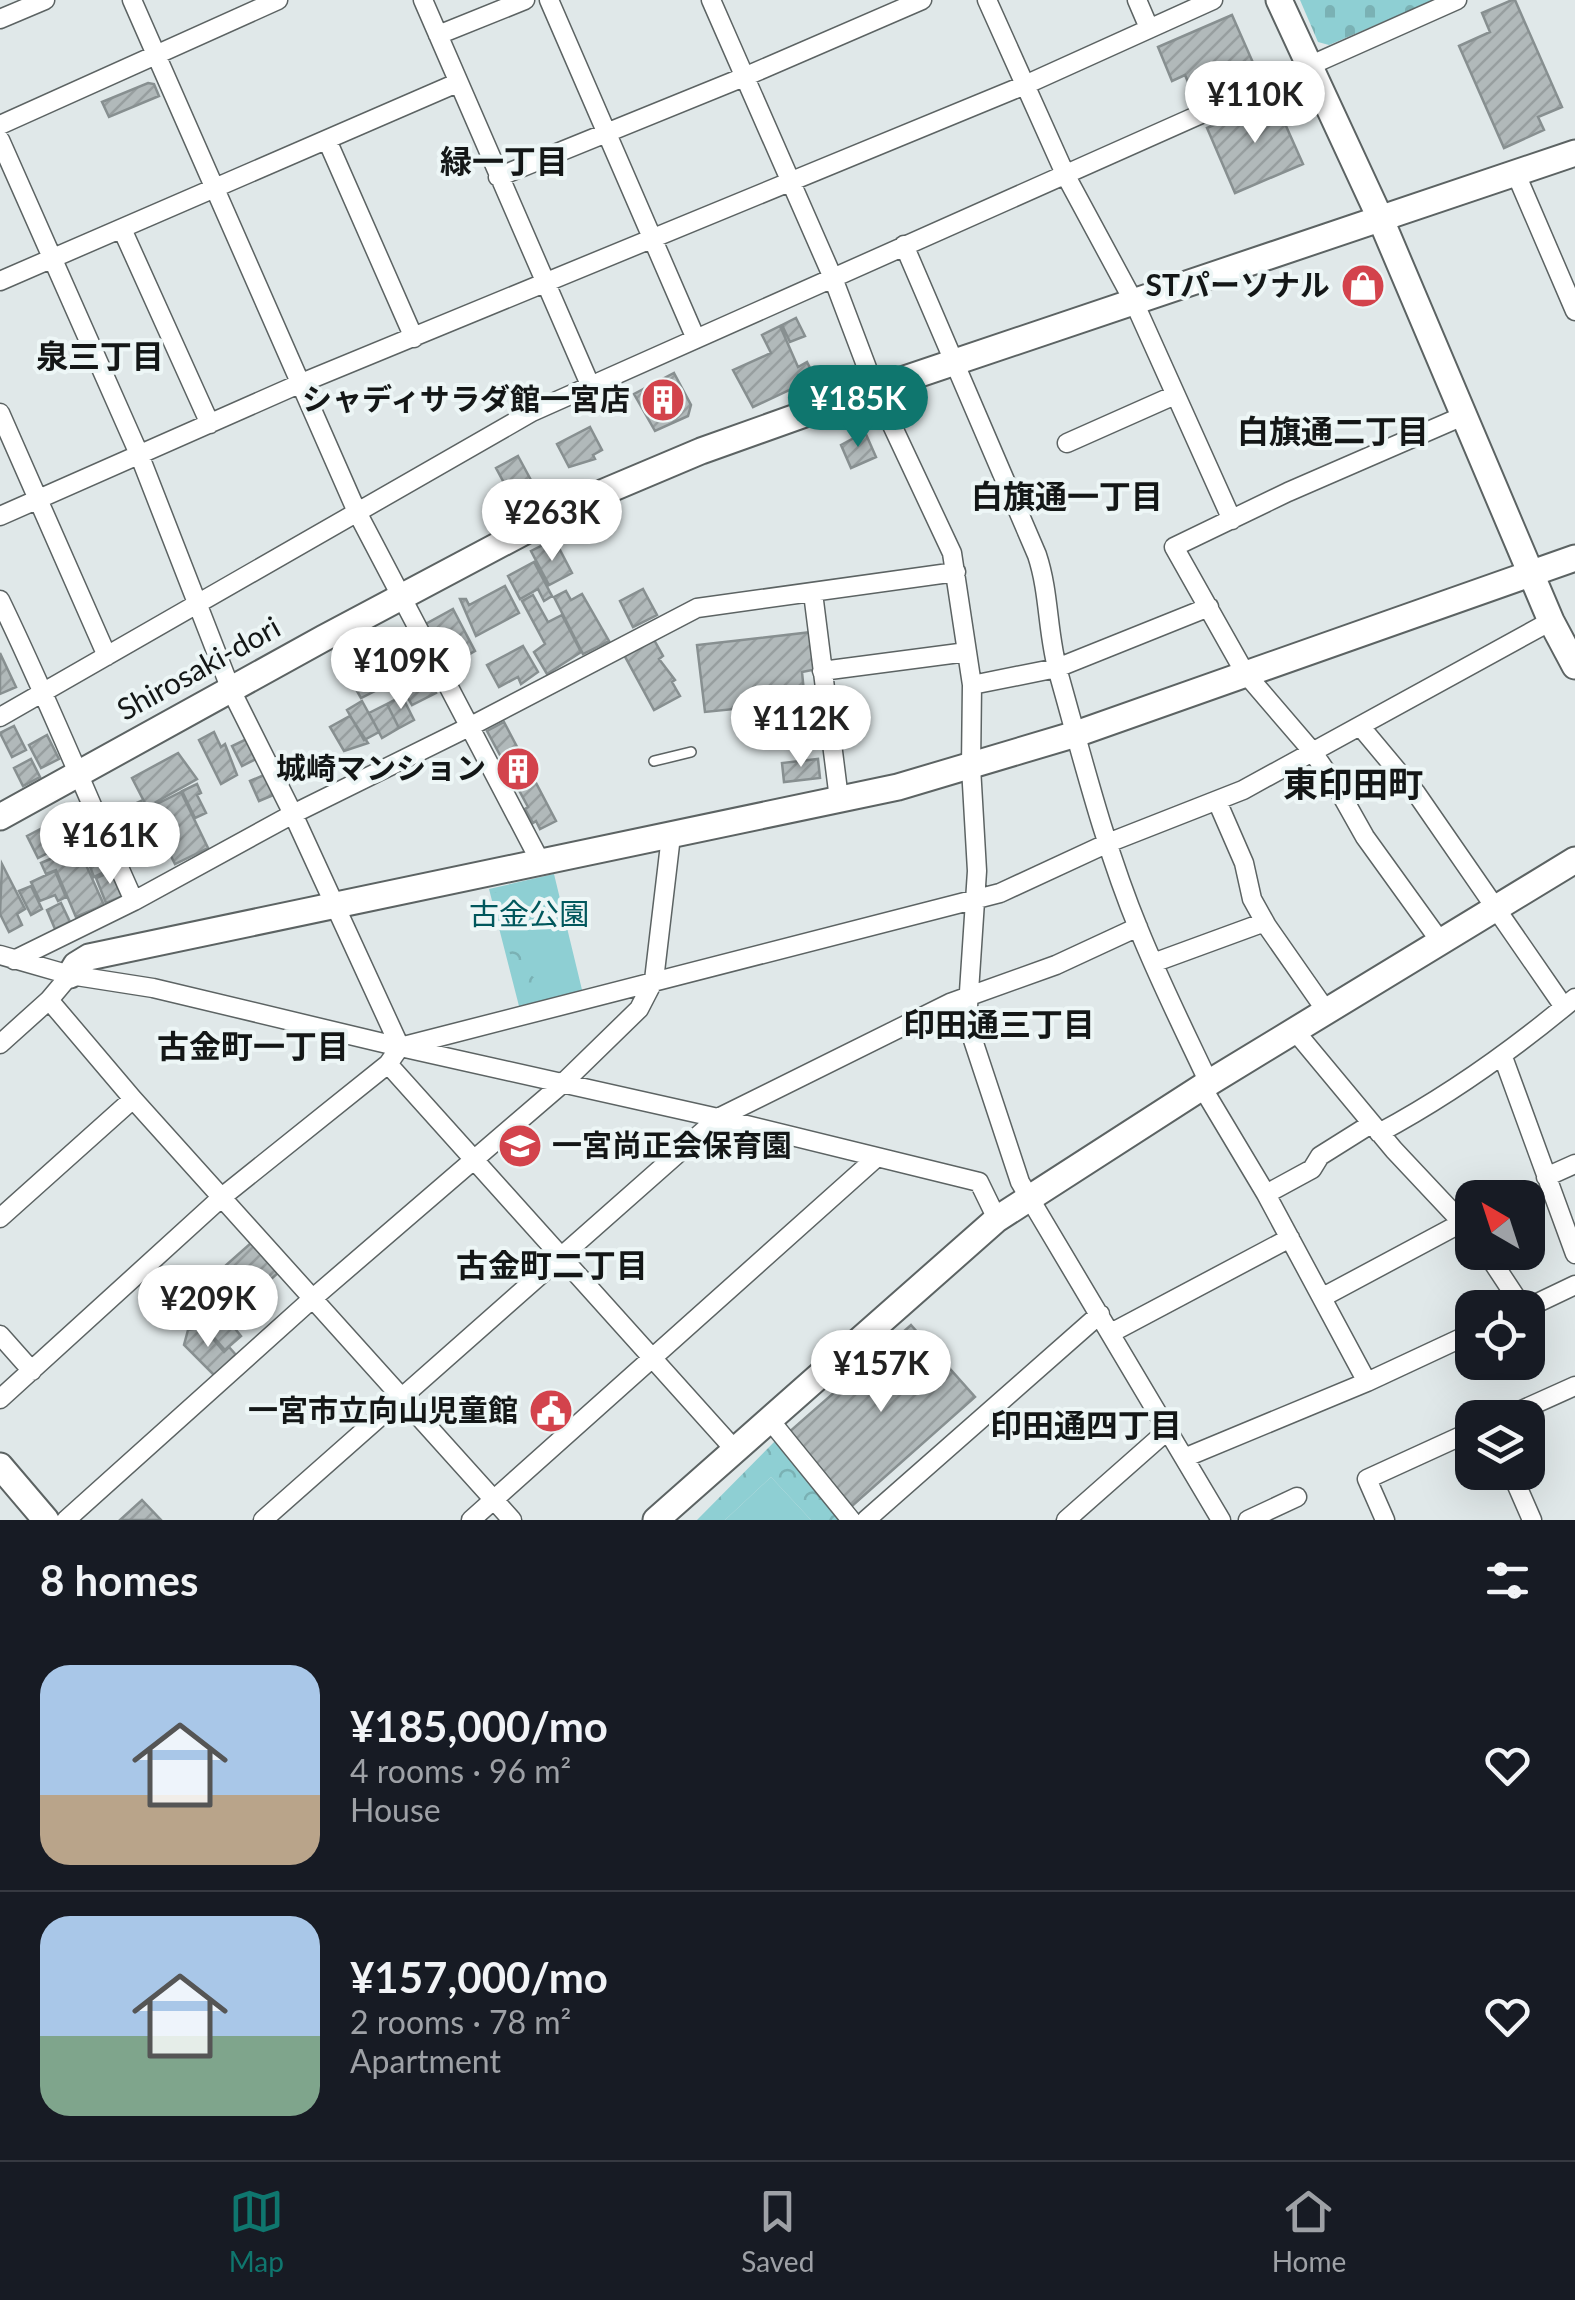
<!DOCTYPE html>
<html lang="en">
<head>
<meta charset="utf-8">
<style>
  :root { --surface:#171b24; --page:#242831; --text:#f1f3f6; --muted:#9ea1a6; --line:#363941; --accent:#0f766e }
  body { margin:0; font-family:Lato,"Noto Sans JP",sans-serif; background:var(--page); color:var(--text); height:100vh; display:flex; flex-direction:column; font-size:38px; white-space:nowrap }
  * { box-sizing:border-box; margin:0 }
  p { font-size:32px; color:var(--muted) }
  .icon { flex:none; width:55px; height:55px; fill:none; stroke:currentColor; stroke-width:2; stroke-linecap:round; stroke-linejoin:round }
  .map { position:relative; height:1520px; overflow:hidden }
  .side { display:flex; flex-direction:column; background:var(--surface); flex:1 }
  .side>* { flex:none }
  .needle { width:65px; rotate:321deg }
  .fabs { position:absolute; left:1455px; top:1180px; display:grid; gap:20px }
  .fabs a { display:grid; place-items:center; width:90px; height:90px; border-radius:20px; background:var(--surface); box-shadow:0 10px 40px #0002; font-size:50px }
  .price { position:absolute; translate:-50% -85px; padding:0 22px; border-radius:35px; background:#fff; color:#222; font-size:32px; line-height:65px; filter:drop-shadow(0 2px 5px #0008) }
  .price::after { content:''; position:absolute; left:50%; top:60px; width:30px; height:22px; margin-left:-15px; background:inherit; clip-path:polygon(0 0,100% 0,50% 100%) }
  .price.selected { background:var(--accent); color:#fff }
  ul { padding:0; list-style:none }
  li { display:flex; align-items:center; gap:30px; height:250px; padding:0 40px }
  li+li { border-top:2px solid var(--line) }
  li span { display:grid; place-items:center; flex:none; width:280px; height:200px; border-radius:30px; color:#555 }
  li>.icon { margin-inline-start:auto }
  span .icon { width:120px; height:120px; fill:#fffc; stroke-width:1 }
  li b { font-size:42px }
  h2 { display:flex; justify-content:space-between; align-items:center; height:120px; padding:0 40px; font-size:42px }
  .dock { display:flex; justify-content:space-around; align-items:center; height:140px; border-top:2px solid var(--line); background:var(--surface); font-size:28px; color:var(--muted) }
  .dock a { display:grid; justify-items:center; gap:5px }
  .dock .selected { color:var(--accent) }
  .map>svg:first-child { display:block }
  .green { fill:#8ecfd3 }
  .forest { fill:url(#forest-crowns) }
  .cemetery { fill:url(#cemetery-stones) }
  .building { fill:url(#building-hatch); stroke:#878f90; stroke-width:2.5 }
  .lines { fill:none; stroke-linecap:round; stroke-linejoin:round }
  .lane-casing { stroke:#5c6363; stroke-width:12 }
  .street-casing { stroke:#5c6363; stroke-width:21 }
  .secondary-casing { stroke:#5c6363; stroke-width:29 }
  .lane { stroke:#fff; stroke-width:9 }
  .street { stroke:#fff; stroke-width:18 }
  .secondary { stroke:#fff; stroke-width:25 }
  .labels { text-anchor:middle; stroke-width:8; stroke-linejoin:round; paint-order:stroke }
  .poi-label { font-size:30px; font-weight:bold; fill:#141717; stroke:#edf6f6; text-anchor:end }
  .street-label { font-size:30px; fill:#141717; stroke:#edf6f6 }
  .park-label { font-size:30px; fill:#00575c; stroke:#edf6f6 }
  .neighbourhood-label { font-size:32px; font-weight:bold; fill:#141717; stroke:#edf6f6 }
  .quarter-label { font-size:35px; font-weight:bold; fill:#141717; stroke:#edf6f6 }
</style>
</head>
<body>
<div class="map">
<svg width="1575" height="1520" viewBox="0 0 1575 1520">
  <defs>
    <pattern id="forest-crowns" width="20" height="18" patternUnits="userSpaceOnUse" patternTransform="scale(2.5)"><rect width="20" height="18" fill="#8ecfd3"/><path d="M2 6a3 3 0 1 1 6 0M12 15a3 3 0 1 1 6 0" fill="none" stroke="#7ab1b4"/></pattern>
    <pattern id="cemetery-stones" width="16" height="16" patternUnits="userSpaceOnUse" patternTransform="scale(2.5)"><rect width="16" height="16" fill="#8ecfd3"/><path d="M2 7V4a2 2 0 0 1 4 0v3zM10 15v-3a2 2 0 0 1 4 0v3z" fill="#7ab1b4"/></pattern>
    <pattern id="building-hatch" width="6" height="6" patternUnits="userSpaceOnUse" patternTransform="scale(2.5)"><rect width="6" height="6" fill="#b1b9ba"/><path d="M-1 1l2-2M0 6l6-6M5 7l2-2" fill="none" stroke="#979e9f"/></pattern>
  </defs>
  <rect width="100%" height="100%" fill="#e0e8e9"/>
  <path class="green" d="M554,874L583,994L520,1010L489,889Z
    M771,1477L811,1520H725Z"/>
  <path class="forest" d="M513,888L520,897L516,901L518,904L534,912L539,921L530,931L519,936L518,942L533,945V962L526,971L536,979L531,985L519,988L494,893Z
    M777,1439L845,1520H811L771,1477L725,1520H697Z"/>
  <path class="cemetery" d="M1300,0H1434L1329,45L1318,42Z"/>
  <path class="building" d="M1512,0H1515L1562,107L1538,117L1544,130L1504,148L1459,46L1490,32L1482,13Z
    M1232,15L1258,74L1196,101L1185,75L1172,81L1158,47Z
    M148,83L154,84L159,96L109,117L102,102Z
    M1274,99L1303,164L1235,193L1207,128Z
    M796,318L805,336L790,342L782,325Z
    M780,326L798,367L807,362L815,378L753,407L733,370L771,353L762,335Z
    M674,373L691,405L688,416L655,431L634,394Z
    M590,427L602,450L593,455L595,459L569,467L557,444Z
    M865,432L876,457L851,468L841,445Z
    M518,456L539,495L517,507L496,468Z
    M545,544L550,552L559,548L572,573L549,585L531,551Z
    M534,562L552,596L544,601L538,589L520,599L508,576Z
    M505,586L519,613L476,636L460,599H466L469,605Z
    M643,589L657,615L633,627L620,601Z
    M566,591L571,600L582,594L609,641L583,654L554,597Z
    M533,595L548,622L562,615L581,652L547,674L534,652L545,644L522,601Z
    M453,609L475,651L450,665L447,659L442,662L422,626Z
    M812,632L817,669L802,672L805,702L705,712L697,645Z
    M653,638L663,656L659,659L675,680L672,682L680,696L654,710L622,651Z
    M409,644L422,666L416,669L413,663L398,672L402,678L397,679L386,657Z
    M523,646L538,672L521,684L518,677L499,687L487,665Z
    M0,653L16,687L0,694Z
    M358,660L375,691L361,698L344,668Z
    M413,663L416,669L422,666L436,693L412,705L397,679L402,678L398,672Z
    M402,696L414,720L399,728L387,704Z
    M362,701L379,732L364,740L347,710Z
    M387,704L399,728L382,738L369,713Z
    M350,716L368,743L344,751L330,727Z
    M504,722L556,821L540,829L536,821L533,823L525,809L528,807L487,731Z
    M14,726L26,750L12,757L0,733Z
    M214,732L221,747L225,744L237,775L221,784L199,740Z
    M47,735L59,759L41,768L29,745Z
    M251,737L260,757L242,766L232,746Z
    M178,753L197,779L147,807L132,778Z
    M31,759L40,777L23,786L14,768Z
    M818,759L820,778L784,782L782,763Z
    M269,773L278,793L259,801L250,781Z
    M197,784L201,793L197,795L206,813L195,818L182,791Z
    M181,792L208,848L175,864L147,809Z
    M141,801L152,825L116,842L105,818Z
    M79,809L90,831L38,858L27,836Z
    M154,827L168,856L160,861L156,854L144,860L133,838Z
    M100,842L111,869L94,877L83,849Z
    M78,847L104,905L76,917L56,870L46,874L41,863Z
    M2,864L25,909L17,914L22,925L9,932L0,914Z
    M55,871L66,897L58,901L55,895L40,901L31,882Z
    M113,871L123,896L106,903L96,878Z
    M31,886L42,909L31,915L19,891Z
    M61,903L70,922L55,929L47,910Z
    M251,1243L278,1273L233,1313L206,1283Z
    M227,1319L241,1336L225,1350L210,1333Z
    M911,1325L975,1397L852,1506L788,1433Z
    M203,1327L224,1352L229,1347L237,1356L214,1375L184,1345L188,1330Z
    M142,1500L161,1520H120Z"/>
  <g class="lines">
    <defs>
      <path id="lane" d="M654,761L691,752"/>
      <path id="street" d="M132,0L357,512L540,861
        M423,0L591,387
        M549,0L696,339
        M711,0L833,278L875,389L952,553L972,685L971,767L977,871L967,1022L1020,1182L1221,1520
        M987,0L1066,176L1134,302L1232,520
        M1137,0L1149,28
        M0,19L45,0
        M438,35L525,0
        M0,125L278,0
        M0,140L139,454L231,690L293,814L400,1047L153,988L70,975L0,955
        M327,140L414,338
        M1516,174L1575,311
        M498,177L744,77L922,0
        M122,229L210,424
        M904,245L1037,555C1050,594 1047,635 1059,675C1083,760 1105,848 1139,930C1160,982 1185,1032 1209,1083
        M0,281L457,83
        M0,413L107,656
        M1067,443L1175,395
        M0,516L299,384L1025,85L1213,0
        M813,593L839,799
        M0,600C48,699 89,801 134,901
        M822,671L967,652
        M972,685L1057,668L1209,607
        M0,717L532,412L1457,0
        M1360,726L1416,793L1564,1007
        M1217,801L1244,863L1252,899L1267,926L1327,1012
        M1440,941L1365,837L1338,789L1312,751L1245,673L1174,547L1288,492L1463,416
        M14,960L134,901L293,814L471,726L697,608L956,572
        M1153,963L1265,922
        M49,1000L133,1099L512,1520
        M1295,1031L1394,1150L1472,1233
        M0,1044L49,1000L70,975
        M405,1048L718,1118L979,1182L997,1219
        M1503,1057L1575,1254
        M388,1064L735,1450
        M1202,1087L1266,1194L1367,1382
        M1379,1133C1450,1095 1513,1050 1575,998
        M1546,1177L1575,1164
        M1266,1194L1312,1169L1320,1156L1371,1124
        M0,1218L133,1099
        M1486,1252L1523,1308
        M1323,1297L1465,1221
        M1527,1308L1575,1285
        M1111,1333L1290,1238
        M0,1335L32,1371
        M0,1399L222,1197L388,1064L400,1047L1000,893L1108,843L1243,790L1551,621
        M1504,1418L1575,1386
        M769,1419L851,1520
        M1184,1458L1367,1382L1472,1333
        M1511,1472L1532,1520
        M66,1520L312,1299L562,1084L639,1009L654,980L671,836
        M263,1520L718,1118L950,1003L1056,965L1138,927
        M471,1520L876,1158
        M866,1520L1100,1314
        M1066,1520L1168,1430
        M1248,1520L1297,1497
        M1385,1520L1367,1479L1472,1431"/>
      <path id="secondary" d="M1279,0L1381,220L1551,621L1575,666
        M0,817L324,638L580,502L701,451L875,389L1575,153
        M70,975L76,965L89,957L898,787L1076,734L1575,558
        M0,1466L46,1520
        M656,1520L997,1219L1202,1087L1575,860"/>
    </defs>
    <use href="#lane" class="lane-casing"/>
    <use href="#street" class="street-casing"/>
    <use href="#secondary" class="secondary-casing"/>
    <use href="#lane" class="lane"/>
    <use href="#street" class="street"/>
    <use href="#secondary" class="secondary"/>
  </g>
  <defs>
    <symbol id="shop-disc" viewBox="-11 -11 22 22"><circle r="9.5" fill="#d3434c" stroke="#edf6f6"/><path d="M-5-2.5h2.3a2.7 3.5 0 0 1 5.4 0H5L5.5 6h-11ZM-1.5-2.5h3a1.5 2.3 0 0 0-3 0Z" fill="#fff"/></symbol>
    <symbol id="building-disc" viewBox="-11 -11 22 22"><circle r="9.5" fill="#d3434c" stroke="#edf6f6"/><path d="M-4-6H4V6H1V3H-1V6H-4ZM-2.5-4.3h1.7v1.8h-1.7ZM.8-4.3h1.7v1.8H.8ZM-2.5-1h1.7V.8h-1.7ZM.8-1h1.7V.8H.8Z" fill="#fff"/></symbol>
    <symbol id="school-disc" viewBox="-11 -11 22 22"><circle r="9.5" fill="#d3434c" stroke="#edf6f6"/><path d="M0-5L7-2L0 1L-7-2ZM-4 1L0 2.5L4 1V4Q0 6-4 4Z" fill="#fff"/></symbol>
    <symbol id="civic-disc" viewBox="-11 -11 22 22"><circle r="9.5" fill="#d3434c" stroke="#edf6f6"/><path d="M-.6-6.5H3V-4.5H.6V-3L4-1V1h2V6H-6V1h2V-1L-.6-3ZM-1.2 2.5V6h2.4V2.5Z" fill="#fff"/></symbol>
  </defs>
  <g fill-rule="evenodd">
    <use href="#shop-disc" x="1338" y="261" width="50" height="50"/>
    <use href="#building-disc" x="638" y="375" width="50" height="50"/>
    <use href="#building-disc" x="493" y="744" width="50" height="50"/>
    <use href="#school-disc" x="495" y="1121" width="50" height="50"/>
    <use href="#civic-disc" x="526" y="1386" width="50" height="50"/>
  </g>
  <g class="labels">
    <g class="poi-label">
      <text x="1330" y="296">STパーソナル</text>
      <text x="630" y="410">シャディサラダ館一宮店</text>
      <text x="486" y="779">城崎マンション</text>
      <text x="552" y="1156" text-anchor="start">一宮尚正会保育園</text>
      <text x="518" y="1421">一宮市立向山児童館</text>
    </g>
    <g class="street-label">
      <text transform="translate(199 669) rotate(-29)" y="10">Shirosaki-dori</text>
    </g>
    <g class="park-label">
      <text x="529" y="925">古金公園</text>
    </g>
    <g class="neighbourhood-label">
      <text x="504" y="173">緑一丁目</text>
      <text x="100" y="368">泉三丁目</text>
      <text x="1333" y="443">白旗通二丁目</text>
      <text x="1067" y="508">白旗通一丁目</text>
      <text x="999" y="1036">印田通三丁目</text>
      <text x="253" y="1058">古金町一丁目</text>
      <text x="552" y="1277">古金町二丁目</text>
      <text x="1086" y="1437">印田通四丁目</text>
    </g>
    <g class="quarter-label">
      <text x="1353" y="797">東印田町</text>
    </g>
  </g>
</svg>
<div class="fabs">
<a><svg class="needle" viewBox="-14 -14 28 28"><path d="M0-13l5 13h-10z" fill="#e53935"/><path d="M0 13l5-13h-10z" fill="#9ea1a6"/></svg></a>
<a><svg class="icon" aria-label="locate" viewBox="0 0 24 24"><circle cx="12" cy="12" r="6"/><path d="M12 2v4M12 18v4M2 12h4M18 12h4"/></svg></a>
<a><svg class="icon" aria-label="layers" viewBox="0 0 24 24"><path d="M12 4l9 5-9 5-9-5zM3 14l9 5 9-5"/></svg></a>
</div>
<b class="price" style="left:1255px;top:146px">¥110K</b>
<b class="price selected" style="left:858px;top:450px">¥185K</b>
<b class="price" style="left:552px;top:564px">¥263K</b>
<b class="price" style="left:401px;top:712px">¥109K</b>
<b class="price" style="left:801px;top:770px">¥112K</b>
<b class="price" style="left:110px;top:887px">¥161K</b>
<b class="price" style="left:208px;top:1350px">¥209K</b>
<b class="price" style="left:881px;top:1415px">¥157K</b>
</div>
<section class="side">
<h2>8 homes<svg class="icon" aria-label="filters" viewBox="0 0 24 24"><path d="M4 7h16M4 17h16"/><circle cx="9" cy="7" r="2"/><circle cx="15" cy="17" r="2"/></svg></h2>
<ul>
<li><span style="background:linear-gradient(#a9c7e8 65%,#b9a48a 0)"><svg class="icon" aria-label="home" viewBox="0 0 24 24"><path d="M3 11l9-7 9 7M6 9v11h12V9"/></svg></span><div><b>¥185,000/mo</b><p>4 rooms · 96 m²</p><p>House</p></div><svg class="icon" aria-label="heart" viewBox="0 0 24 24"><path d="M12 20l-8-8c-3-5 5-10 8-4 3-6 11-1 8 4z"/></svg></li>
<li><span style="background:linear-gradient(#a9c7e8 60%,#7fa58c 0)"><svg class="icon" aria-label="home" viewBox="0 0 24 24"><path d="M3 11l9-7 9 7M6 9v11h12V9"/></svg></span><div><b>¥157,000/mo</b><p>2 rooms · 78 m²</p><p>Apartment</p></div><svg class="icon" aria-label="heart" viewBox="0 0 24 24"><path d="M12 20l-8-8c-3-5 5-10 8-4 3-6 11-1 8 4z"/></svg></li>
</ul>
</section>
<nav class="dock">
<a class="selected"><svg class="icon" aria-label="map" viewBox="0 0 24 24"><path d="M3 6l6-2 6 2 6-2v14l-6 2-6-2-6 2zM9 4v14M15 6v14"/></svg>Map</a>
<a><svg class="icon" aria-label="saved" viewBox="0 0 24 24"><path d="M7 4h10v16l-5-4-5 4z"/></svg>Saved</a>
<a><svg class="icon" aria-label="home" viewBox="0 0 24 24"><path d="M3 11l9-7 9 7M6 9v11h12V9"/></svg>Home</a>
</nav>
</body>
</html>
